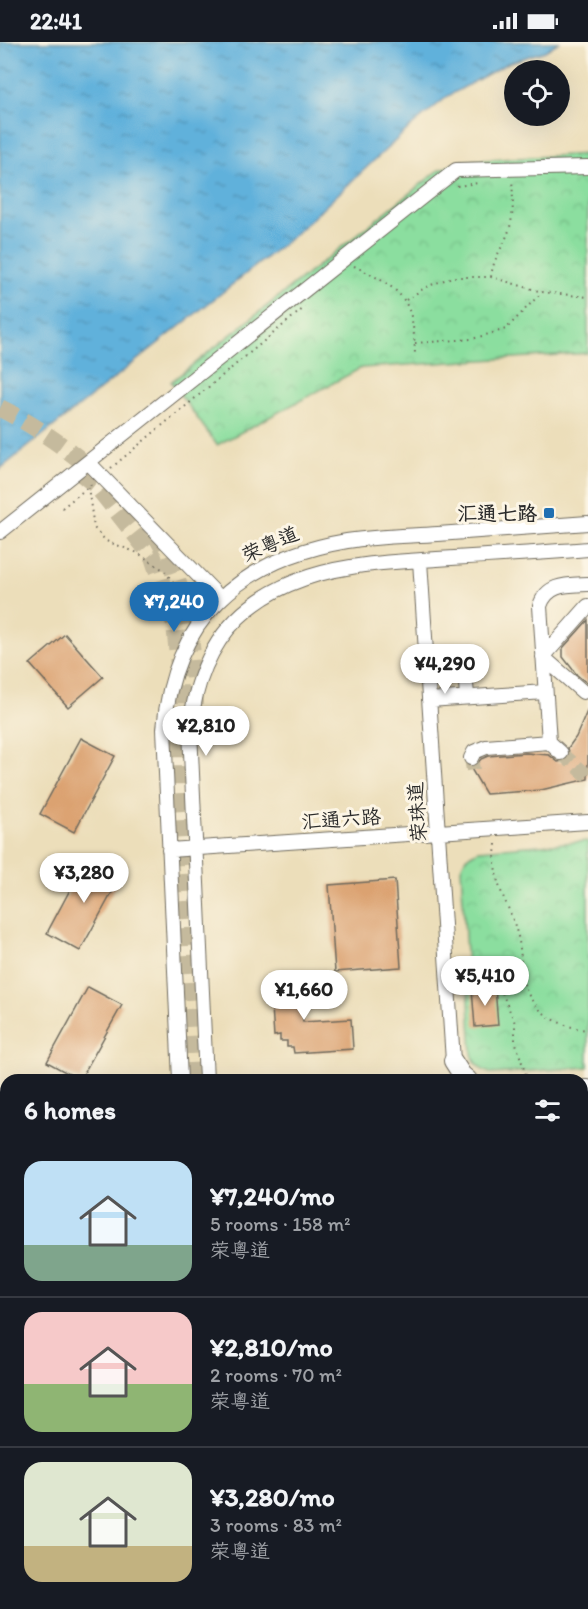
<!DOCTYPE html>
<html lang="en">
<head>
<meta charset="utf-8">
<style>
  :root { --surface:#171b24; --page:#20242c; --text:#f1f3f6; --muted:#9ea1a6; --line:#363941; --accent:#1f6fb2 }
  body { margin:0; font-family:Itim,"LXGW WenKai TC",sans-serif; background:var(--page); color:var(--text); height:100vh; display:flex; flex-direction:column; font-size:22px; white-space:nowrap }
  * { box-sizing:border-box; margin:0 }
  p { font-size:20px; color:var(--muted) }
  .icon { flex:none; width:33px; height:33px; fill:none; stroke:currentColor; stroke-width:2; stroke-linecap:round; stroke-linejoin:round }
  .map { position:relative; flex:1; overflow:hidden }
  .side { position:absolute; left:0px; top:1032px; width:588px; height:536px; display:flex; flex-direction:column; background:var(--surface); border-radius:18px 18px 0 0; box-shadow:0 6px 24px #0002 }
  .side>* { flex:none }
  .buttons { position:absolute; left:504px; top:18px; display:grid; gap:12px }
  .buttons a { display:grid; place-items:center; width:66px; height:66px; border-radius:50%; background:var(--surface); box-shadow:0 6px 24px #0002; font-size:30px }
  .price { position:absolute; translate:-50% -51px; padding:0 14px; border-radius:21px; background:#fff; color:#222; font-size:20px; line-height:39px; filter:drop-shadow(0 2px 3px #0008) }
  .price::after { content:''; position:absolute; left:50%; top:36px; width:18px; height:14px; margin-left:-9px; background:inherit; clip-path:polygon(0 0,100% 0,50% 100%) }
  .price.on { background:var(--accent); color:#fff }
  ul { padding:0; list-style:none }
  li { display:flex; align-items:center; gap:18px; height:150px; padding:0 24px }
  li+li { border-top:2px solid var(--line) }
  li span { display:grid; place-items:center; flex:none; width:168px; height:120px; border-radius:18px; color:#555 }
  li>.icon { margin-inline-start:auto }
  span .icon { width:72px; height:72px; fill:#fffc; stroke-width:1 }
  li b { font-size:26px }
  h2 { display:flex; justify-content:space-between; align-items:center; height:72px; padding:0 24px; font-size:26px }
  .status { display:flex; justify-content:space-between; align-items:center; height:42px; padding:0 30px; background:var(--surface); direction:ltr }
  .status svg { height:16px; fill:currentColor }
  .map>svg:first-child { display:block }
  .park { fill:url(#park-crowns); stroke:#5b8465; stroke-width:1.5 }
  .water { fill:url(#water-ripples); stroke:#466e83; stroke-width:1.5 }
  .building { fill:#dba271 }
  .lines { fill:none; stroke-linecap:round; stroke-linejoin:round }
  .minor-tunnel { stroke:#c5ba9d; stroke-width:14; stroke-dasharray:14 7; stroke-linecap:butt }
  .major-tunnel { stroke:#c5ba9d; stroke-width:18; stroke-dasharray:18 9; stroke-linecap:butt }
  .minor-casing { stroke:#6f6a5d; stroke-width:16 }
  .major-casing { stroke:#6f6a5d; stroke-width:20 }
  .path { stroke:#6f6a5d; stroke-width:2; stroke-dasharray:1.5 4.5; stroke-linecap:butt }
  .minor { stroke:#fff; stroke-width:14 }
  .major { stroke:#fff; stroke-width:18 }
  .poi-dot { fill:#1f6fb2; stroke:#fcf5e5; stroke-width:2 }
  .labels { text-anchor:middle; stroke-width:6; stroke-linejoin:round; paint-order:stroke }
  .poi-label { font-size:20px; font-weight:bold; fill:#2b2b2b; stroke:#fcf5e5; text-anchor:end }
  .street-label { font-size:20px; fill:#2b2b2b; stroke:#fcf5e5 }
</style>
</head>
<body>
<div class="status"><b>22:41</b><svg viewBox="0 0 49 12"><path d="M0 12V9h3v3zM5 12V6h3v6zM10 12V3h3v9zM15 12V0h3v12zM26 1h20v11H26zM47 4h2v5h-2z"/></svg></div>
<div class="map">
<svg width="588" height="1567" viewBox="0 0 588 1567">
  <defs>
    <pattern id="park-crowns" width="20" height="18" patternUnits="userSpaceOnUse" patternTransform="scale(1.5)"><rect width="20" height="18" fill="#8bde9f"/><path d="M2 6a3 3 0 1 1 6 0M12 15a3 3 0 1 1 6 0" fill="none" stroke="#78bf89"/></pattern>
    <pattern id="water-ripples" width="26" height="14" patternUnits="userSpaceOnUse" patternTransform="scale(1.5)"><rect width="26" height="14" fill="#60b1db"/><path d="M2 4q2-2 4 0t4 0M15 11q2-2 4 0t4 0" fill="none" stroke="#4f90b2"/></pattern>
  </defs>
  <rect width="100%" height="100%" fill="#fcf5e5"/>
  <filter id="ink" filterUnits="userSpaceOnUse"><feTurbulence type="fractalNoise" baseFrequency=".0167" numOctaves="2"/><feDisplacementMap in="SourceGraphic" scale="12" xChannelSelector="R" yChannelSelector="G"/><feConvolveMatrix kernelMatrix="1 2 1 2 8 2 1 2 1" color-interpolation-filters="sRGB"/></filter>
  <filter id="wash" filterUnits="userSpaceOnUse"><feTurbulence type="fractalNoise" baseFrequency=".008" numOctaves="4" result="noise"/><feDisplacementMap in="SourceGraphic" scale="24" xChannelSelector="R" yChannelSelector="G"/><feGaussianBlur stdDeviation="1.35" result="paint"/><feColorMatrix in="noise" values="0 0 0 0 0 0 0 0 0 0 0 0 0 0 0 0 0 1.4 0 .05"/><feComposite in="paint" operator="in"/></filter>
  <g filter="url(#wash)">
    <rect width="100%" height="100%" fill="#ecdeba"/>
    <path class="park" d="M588,112V311L361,326L217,403L171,340L439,128L463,119Z
      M588,799V1025L494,1032C482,1030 476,1024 472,1012L461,826C464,816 469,812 479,808Z
      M582,1106H588V1341L582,1342Z
      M6,1195V1562H66V1567H0V1196Z
      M588,1393V1567H510L509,1562H582V1394Z"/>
    <path class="water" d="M0,0H559L545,9L508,21L448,54L409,86L292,195L0,427Z
      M0,1505L6,1543V1562H9L10,1567H0Z"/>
    <g id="blocks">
      <path class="building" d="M588,578V642L577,633L563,615V606Z
        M65,592L103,635L68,665L30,622Z
        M588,667V737L541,748L486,752L470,725L475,724L481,717L488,714L526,711L549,713L558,720L564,719L570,714L568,706L576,695Z
        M81,696L115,714L74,790L40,772Z
        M87,816L121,834L80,909L47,891Z
        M395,838L401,925L335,930L329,843Z
        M300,933L303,980L351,977L353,1007L294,1011L293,1005H287V999H280V993L274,994L270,935Z
        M88,945L122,963L80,1038L47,1020Z
        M495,945L498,983L475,985L472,947Z"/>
    </g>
  </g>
  <g filter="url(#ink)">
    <use href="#blocks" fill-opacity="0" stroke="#6f6a5d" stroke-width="1.5"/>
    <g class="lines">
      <path class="minor-tunnel" d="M561,711L588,734
        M471,716L473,728"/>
      <path class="major-tunnel" d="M0,366C36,384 69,407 99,434
        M81,431L96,443L153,515L175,582L179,624L178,746L195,1038
        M154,490C187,542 193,601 195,662"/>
      <defs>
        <path id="minor" d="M88,420L221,557
          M0,490L456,128L588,125
          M420,519L453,1019
          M465,626L467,655
          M583,650L543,615L588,564
          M429,658L545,650
          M561,711L549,700L540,564C547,541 568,543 588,542
          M471,716L474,710L486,705L549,700
          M169,808L588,780
          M180,1038L164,687C173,577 241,517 347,499C377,494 408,494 438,492C488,488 538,485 588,481
          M206,1038L190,688C199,591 256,540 351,525C379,520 409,519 437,517C488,514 538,511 588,507
          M582,1362L588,1361
          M582,1377L588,1376
          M257,1562V1567
          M489,1562V1567"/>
        <path id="major" d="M453,1019L462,1033L468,1038
          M582,1047H588
          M582,1072H588
          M0,1087L6,1086
          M0,1114L6,1113
          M215,1562V1567
          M244,1562V1567"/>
      </defs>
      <use href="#minor" class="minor-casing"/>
      <use href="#major" class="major-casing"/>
      <path class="path" d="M457,144L478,141
        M354,224C405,249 414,257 415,315
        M491,235C494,212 505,204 510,185C514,169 513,154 512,137
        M406,258L426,245L452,235H491L542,250L588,255
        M415,301L472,297L506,287L542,250
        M111,426L305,265
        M88,445L94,486L106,499L138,511L165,529L190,564
        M62,466L93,441
        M496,802C491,845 507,854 517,891C522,907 520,926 524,942C533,971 560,985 588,988
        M521,921L511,931V936L524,940
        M511,932L503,938L500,946L515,981V998L526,1034
        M582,1193L588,1195
        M582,1199L588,1197
        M567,1562L569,1567"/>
      <use href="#minor" class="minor"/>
      <use href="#major" class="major"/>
    </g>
  </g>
  <rect class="poi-dot" x="543" y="465" width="12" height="12" rx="3"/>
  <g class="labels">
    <g class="poi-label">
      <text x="537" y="478">汇通七路</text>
    </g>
    <g class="street-label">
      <text transform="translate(270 502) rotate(-24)" y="7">荣粤道</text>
      <text transform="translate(417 770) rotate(-94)" y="7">荣珠道</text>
      <text transform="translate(341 777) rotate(-4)" y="7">汇通六路</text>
    </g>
  </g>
</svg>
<div class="buttons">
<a><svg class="icon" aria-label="locate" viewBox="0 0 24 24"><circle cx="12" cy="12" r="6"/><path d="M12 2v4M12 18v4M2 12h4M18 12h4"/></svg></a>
</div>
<b class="price on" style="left:174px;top:591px">¥7,240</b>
<b class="price" style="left:445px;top:653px">¥4,290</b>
<b class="price" style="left:206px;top:715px">¥2,810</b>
<b class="price" style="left:84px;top:862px">¥3,280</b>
<b class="price" style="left:485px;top:965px">¥5,410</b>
<b class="price" style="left:304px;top:979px">¥1,660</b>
<section class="side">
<h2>6 homes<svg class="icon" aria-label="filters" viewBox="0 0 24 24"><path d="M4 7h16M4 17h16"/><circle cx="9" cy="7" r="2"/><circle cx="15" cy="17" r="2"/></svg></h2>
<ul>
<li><span style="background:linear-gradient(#bfe0f5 70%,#7fa58c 0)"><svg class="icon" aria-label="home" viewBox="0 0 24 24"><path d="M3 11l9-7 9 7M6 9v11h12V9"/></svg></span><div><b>¥7,240/mo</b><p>5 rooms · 158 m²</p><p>荣粤道</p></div></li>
<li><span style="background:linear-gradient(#f6c9c9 60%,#8fb573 0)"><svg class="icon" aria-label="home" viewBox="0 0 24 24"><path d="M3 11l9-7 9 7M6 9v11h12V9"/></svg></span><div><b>¥2,810/mo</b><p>2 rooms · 70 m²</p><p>荣粤道</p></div></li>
<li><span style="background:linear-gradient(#dfe7d0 70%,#c2b280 0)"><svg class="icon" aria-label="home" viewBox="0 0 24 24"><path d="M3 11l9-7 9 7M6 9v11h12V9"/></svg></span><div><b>¥3,280/mo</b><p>3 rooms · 83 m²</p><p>荣粤道</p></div></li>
</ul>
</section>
</div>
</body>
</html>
